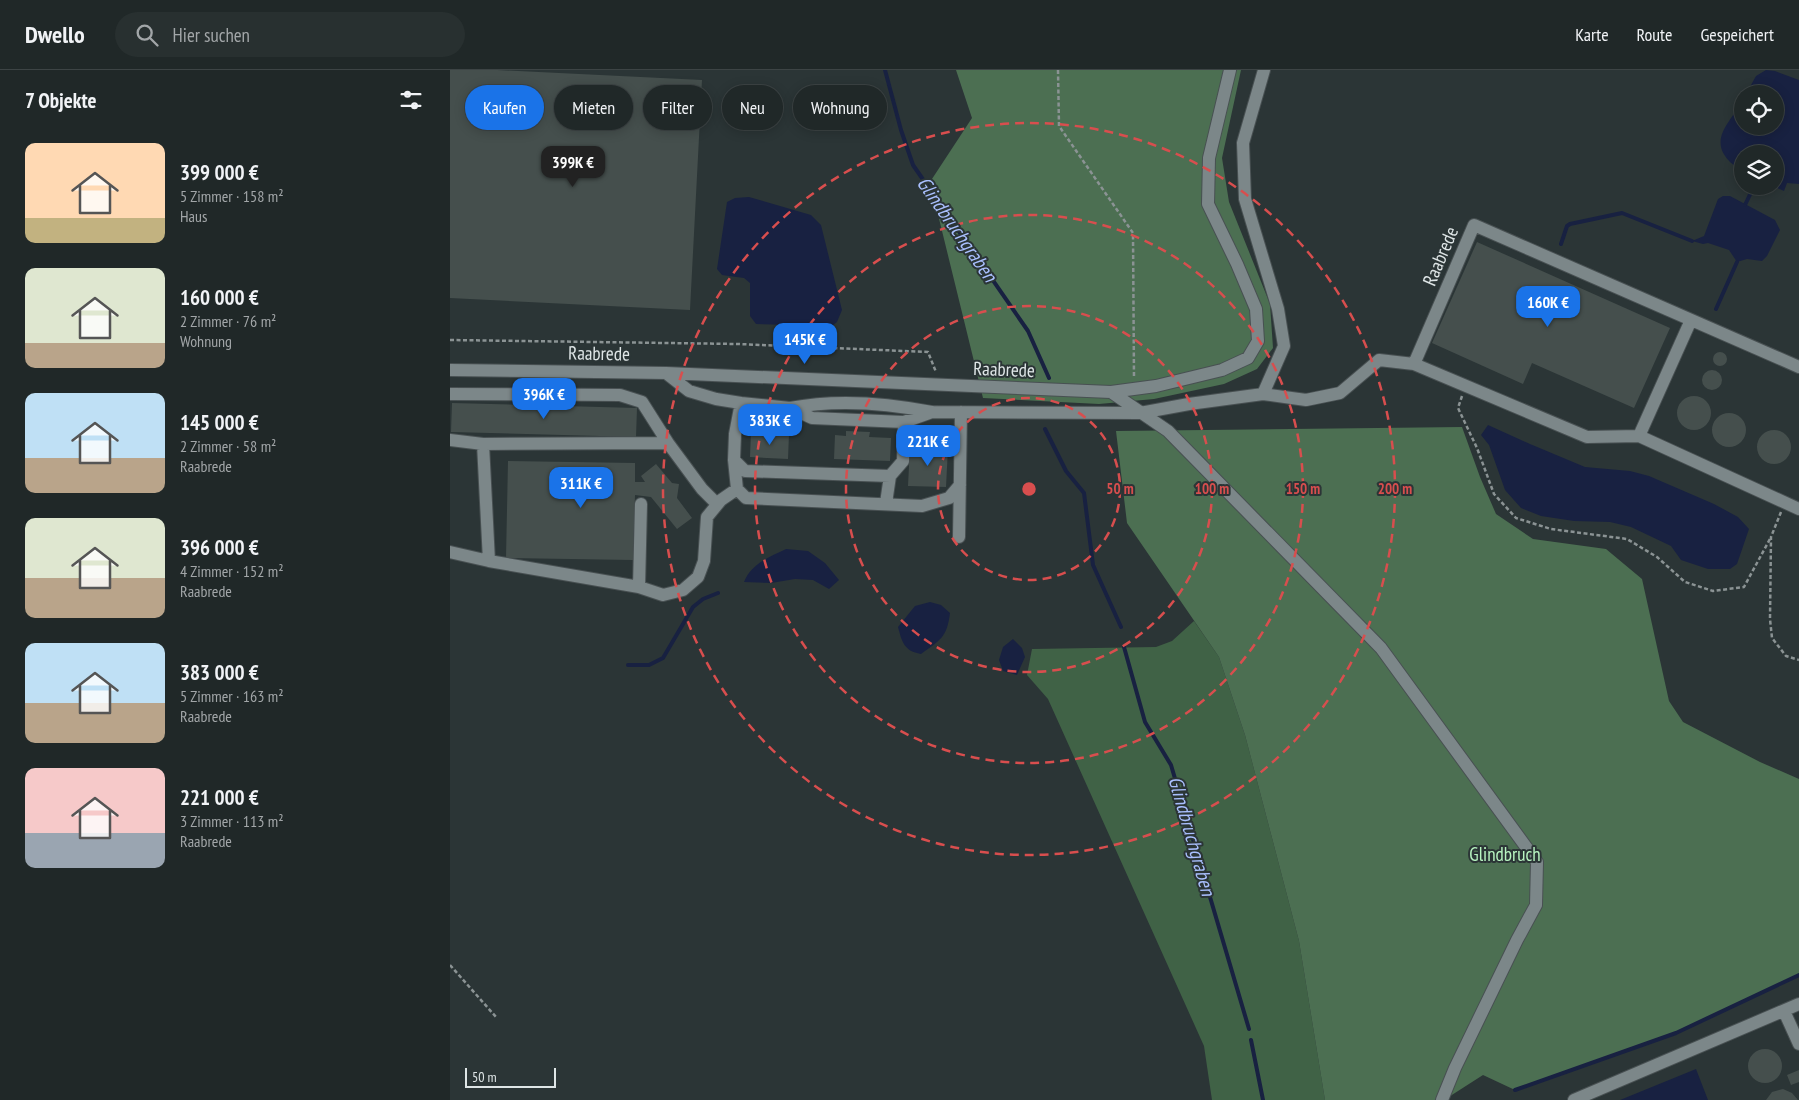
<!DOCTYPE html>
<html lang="de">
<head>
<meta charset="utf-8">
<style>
  :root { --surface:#202828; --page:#283030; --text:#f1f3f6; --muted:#a2a6a8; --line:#3d4445; --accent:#1a73e8 }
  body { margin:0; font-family:"PT Sans Narrow",sans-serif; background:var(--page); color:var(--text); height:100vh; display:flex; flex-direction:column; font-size:19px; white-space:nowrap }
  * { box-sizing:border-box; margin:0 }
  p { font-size:16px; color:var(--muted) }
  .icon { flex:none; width:28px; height:28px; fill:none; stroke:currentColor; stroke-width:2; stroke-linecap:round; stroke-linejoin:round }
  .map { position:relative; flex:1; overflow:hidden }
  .side { display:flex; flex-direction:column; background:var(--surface); width:450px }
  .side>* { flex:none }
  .banner { position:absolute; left:15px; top:15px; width:475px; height:45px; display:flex; gap:10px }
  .controls { position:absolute; left:1284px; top:15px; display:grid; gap:10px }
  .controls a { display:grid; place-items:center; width:50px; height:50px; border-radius:50%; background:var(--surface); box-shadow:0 2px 12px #0003,0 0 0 1px var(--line); font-size:25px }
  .scale { position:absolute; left:15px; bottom:12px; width:91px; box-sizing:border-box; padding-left:5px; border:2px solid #dee5e6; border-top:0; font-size:14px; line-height:18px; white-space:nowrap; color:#dee5e6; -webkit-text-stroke:4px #2b3536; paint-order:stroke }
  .price { position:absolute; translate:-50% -42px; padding:0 11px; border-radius:10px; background:var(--accent); color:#fff; font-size:16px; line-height:32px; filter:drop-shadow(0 1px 2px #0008) }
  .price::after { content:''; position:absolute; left:50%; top:30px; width:15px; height:11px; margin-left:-8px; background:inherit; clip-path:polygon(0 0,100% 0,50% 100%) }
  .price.current { background:#222; color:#fff }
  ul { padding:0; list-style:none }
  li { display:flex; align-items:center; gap:15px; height:125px; padding:0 25px }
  li span { display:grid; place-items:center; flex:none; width:140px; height:100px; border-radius:10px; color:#555 }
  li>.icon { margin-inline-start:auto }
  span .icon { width:60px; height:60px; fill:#fffc; stroke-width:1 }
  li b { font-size:21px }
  h2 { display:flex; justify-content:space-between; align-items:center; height:60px; padding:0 25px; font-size:21px }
  .tag { padding:0 18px; border-radius:22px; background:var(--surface); box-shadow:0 2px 12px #0003,0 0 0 1px var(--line); font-size:18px; line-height:45px }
  .tag.current { background:var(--accent); color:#fff }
  header { display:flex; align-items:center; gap:30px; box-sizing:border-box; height:70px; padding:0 25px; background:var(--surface); border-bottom:1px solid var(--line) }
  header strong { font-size:24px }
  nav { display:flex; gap:28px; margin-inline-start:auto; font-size:18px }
  .search { width:350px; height:45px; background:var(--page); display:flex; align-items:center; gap:12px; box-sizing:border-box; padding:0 18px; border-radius:28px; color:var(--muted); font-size:19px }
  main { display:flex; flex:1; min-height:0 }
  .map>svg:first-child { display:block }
  .green { fill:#406246 }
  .forest { fill:#4c6f52 }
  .water { fill:#182141 }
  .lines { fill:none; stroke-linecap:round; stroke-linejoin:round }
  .stream { stroke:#182141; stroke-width:4 }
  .building { fill:#454f4d }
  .minor-casing { stroke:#485052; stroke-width:14 }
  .path { stroke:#8b9394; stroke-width:2.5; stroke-dasharray:4 2.5; stroke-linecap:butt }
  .minor { stroke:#7c8789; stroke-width:12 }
  .ring { fill:none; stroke:#d84e4e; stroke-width:2.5; stroke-dasharray:9 6 }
  .labels { text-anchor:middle; stroke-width:4; stroke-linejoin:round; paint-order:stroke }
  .street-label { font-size:19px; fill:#dee5e6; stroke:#2b3536 }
  .park-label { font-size:19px; fill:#b8f4c1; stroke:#2b3536 }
  .water-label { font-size:20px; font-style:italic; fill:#a9bffd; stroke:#2b3536 }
  .centre { fill:#d84e4e; stroke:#2b3536; stroke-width:2.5 }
  .ring-label { font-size:15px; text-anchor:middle; font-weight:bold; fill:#d84e4e; stroke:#2b3536; stroke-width:4; stroke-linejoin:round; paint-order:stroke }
</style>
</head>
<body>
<header>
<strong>Dwello</strong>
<div class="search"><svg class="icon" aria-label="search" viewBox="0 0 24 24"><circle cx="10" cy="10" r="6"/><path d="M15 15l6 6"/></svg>Hier suchen</div>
<nav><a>Karte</a><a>Route</a><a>Gespeichert</a></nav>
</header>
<main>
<section class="side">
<h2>7 Objekte<svg class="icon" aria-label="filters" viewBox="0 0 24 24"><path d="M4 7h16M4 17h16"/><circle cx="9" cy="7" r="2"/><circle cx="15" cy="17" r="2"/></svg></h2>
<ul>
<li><span style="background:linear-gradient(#ffd9b3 75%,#c2b280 0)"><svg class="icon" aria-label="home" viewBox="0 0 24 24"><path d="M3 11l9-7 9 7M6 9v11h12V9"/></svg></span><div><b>399 000 €</b><p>5 Zimmer · 158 m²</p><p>Haus</p></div></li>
<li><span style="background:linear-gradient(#dfe7d0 75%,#b9a48a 0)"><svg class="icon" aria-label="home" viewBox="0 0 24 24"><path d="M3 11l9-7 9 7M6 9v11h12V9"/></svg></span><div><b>160 000 €</b><p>2 Zimmer · 76 m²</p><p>Wohnung</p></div></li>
<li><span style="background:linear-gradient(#bfe0f5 65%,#b9a48a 0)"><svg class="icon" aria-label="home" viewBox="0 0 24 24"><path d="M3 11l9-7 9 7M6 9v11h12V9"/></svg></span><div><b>145 000 €</b><p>2 Zimmer · 58 m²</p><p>Raabrede</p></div></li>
<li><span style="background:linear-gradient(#dfe7d0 60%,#b9a48a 0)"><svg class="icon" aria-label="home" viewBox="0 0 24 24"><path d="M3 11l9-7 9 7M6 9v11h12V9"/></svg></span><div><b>396 000 €</b><p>4 Zimmer · 152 m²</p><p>Raabrede</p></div></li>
<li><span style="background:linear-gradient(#bfe0f5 60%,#b9a48a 0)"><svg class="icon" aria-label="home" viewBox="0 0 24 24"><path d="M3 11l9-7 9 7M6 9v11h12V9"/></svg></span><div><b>383 000 €</b><p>5 Zimmer · 163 m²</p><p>Raabrede</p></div></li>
<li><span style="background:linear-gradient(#f6c9c9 65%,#9aa5b1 0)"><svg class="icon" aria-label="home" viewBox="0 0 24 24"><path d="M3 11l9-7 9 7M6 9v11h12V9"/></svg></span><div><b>221 000 €</b><p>3 Zimmer · 113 m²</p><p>Raabrede</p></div></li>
</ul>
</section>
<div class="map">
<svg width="1349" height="1030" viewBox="0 0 1349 1030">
  <rect width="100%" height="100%" fill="#2b3536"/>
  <path class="green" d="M744,551L769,587L795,665L849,871L875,1030H762L754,976L598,629L577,605L582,579L706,577L722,571Z"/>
  <path class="forest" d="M506,0H791L772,88L779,132L820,234L823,278L807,299L774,314L704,329L649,334L533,328L480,112L522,48Z
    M1012,357L1030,407L1046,444L1083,469L1156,479L1192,509L1219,631L1233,652L1310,692L1349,709V905L1226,963L1065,1020L1033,1005L994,1030H875L849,871L795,665L769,587L677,453L666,361Z"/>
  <path class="water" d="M1316,0L1325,1L1349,10V114L1337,113L1334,121L1323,116H1325V84H1292V101C1288,99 1284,95 1280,92C1257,69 1282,51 1292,31V56H1325V24H1296L1306,6Z
    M1273,126H1280L1325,150L1330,160L1317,186L1312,191L1297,189L1287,192L1279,180L1258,173L1253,174L1242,171L1254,166L1268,129Z
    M299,127L361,145L371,155L392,240L387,252L382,256L306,254L300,246V213L294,208L272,205L267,199L277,132L285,128Z
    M1038,355L1080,374L1135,397L1180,401L1199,406L1264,434L1288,447L1299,459L1287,494L1280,499H1258L1231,490L1221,476L1181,457L1160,452L1124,451L1091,446L1071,438L1055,420L1039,375L1031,365Z
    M336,479L358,481L375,493L389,510L379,519L363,510L345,509L321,513L294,512C301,494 319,487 336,479Z
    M480,532L491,535L500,543C497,568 490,570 471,584C454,581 452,572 448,557L465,536Z
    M563,569L572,578L575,587L567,605L553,601L549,590L553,577Z
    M1246,999L1258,1030H1170Z"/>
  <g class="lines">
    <path class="stream" d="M435,0L451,60L463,95L578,261L599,308
      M1295,135L1304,116
      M1111,174L1117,156L1120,154L1172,143L1242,171
      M1266,239L1287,192
      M595,359L616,401L634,423L643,495L671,557
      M674,577L695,652L721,695L799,959
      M178,595H199L213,588L243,537L253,529L268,523
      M801,970L813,1030
      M1065,1020L1226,963L1349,905"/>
  </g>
  <path class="building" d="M0,0H47L252,10L240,240L0,228Z
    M1027,172L1220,258L1184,338L1082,293L1073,314L982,273Z
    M1263 289a7 7 0 1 1 14 0a7 7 0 1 1-14 0Z
    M1252 310a10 10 0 1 1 20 0a10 10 0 1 1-20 0Z
    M1227 343a17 17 0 1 1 34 0a17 17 0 1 1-34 0Z
    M2,333L187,338L186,367L1,362Z
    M1262 360a17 17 0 1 1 34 0a17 17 0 1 1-34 0Z
    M1307 377a17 17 0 1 1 34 0a17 17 0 1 1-34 0Z
    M396,361L420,362L419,367L441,368L440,391L384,389L385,365L396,366Z
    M301,362L339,364L338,389L300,387Z
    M460,376L498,378L496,417L458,416Z
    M58,391L185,393V412H195L191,406L206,394L222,413L229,414L227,428L242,448L227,459L201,427L185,425L183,490L56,488Z
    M1298 996a17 17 0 1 1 34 0a17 17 0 1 1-34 0Z
    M1349,1000V1012L1341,1015L1337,1005Z
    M1333,1019L1342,1023L1348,1030H1316L1322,1022Z"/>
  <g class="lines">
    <defs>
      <path id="minor" d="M964,294L1137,367L1189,366L1349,439
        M0,300L216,303L661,322L706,316L772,300L798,288L808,271L806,239L787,194L758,134L759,88L780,0
        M216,303L239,321L266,329L291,333
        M661,322L718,361L931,578L1087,792L1086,835L1067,870L1005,998L992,1030
        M0,324L170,325L192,332L218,373L252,419L267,434
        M813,324L834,276L828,239L795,129L793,73L814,0
        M340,338C386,329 436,333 482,342
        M454,352L482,342L690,343L739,334L813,324L856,330L890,323L929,290L964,294L1024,155L1349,297
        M1189,366L1241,250
        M0,370L33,374L218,373
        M33,374L39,491L189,517
        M284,390L295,401L440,406
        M436,433L440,406L453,391L454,352L362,348L340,338L291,333L285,364L284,390L287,419L296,428L472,436L499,428L510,415
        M191,434L189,517L213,525L233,520L248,507L254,491L257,447L271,430L287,419
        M509,467L511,342
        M0,482L39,491
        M1334,941L1349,974
        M1124,1030L1349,934"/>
    </defs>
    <use href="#minor" class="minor-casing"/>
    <path class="path" d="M608,0L609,56L683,163L684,308
      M0,270L288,274L478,282L486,302
      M1012,326L1008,338L1027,378L1044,424L1066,448L1101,459L1177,469L1207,487L1235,512L1263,521L1294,517L1321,467
      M1331,442L1321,467L1320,549L1322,568L1336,586L1349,590
      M0,895L46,947"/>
    <use href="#minor" class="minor"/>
  </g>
  <g class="ring">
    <circle cx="579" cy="419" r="91"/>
    <circle cx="579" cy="419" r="183"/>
    <circle cx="579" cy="419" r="274"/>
    <circle cx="579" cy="419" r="366"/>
  </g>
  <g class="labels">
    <g class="street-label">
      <text transform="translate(990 186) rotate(-67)" y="7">Raabrede</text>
      <text transform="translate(149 283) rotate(1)" y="7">Raabrede</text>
      <text transform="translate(554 299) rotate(2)" y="7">Raabrede</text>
    </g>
    <g class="park-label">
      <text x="1055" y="791">Glindbruch</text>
    </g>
    <g class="water-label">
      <text transform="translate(507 159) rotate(55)" y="7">Glindbruchgraben</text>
      <text transform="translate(742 766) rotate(74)" y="7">Glindbruchgraben</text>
    </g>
  </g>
  <circle cx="579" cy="419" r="8" class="centre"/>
  <g class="ring-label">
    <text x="670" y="424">50 m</text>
    <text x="762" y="424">100 m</text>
    <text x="853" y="424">150 m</text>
    <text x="945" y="424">200 m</text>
  </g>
</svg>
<div class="controls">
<a><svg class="icon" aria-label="locate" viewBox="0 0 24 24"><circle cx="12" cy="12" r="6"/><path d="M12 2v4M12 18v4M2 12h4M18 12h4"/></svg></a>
<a><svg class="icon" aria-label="layers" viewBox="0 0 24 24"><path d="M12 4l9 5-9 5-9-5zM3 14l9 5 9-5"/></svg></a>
</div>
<div class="scale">50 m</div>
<b class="price current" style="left:123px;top:118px">399K €</b>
<b class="price" style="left:1098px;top:258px">160K €</b>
<b class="price" style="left:355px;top:295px">145K €</b>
<b class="price" style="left:94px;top:350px">396K €</b>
<b class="price" style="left:320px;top:376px">383K €</b>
<b class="price" style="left:478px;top:397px">221K €</b>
<b class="price" style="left:131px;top:439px">311K €</b>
<div class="banner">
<a class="tag current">Kaufen</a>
<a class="tag">Mieten</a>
<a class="tag">Filter</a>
<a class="tag">Neu</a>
<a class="tag">Wohnung</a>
</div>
</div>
</main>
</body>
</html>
